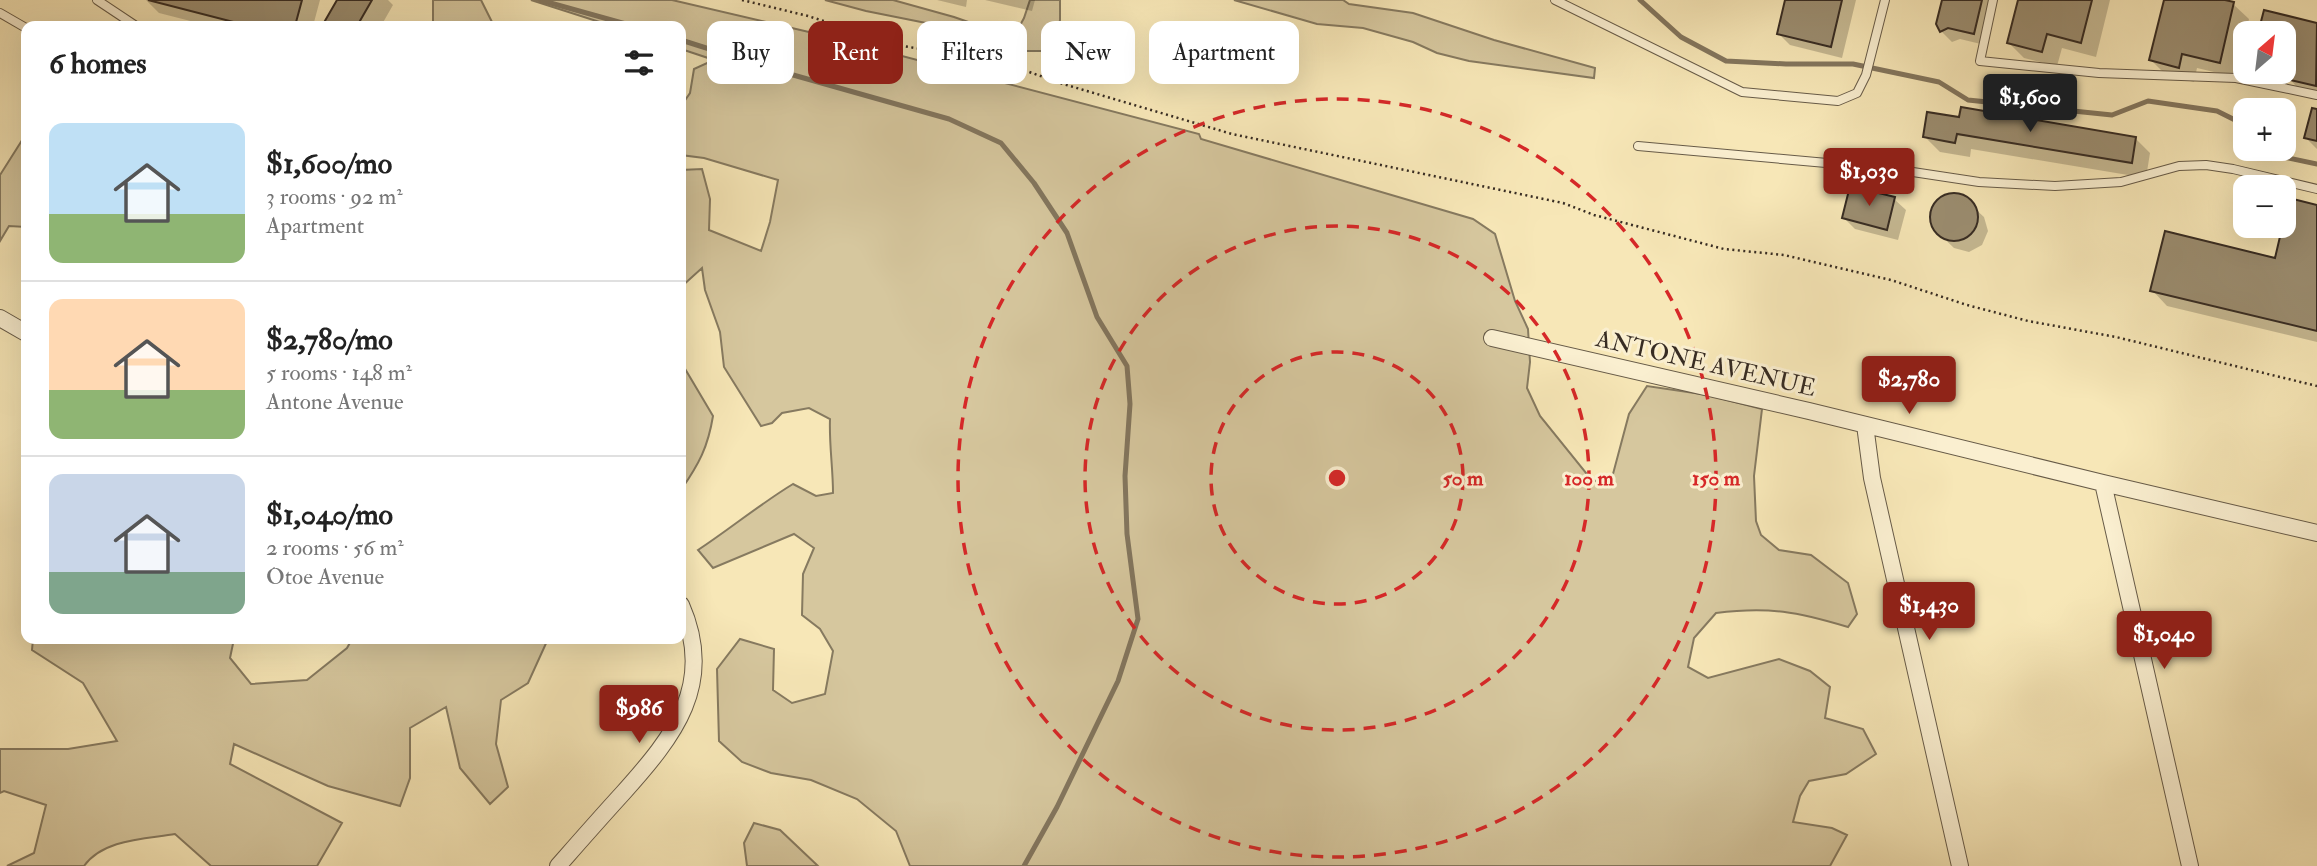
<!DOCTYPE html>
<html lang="en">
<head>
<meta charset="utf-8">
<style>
  :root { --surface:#fff; --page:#f6f6f6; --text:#222; --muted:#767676; --line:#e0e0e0; --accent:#8f2418 }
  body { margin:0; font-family:"IM FELL Double Pica",serif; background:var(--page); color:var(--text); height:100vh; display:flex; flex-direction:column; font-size:26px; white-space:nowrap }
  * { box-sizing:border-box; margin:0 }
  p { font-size:23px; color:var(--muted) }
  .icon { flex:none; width:38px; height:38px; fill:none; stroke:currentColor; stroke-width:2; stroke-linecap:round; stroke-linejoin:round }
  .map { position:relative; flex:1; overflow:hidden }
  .details { position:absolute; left:21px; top:21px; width:665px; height:623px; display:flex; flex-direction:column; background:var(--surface); border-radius:14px; box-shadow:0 7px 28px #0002 }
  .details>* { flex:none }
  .banner { position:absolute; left:707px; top:21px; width:665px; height:63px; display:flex; gap:14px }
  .needle { width:46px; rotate:28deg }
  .fabs { position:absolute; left:2233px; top:21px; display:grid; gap:14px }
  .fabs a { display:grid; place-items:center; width:63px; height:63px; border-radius:14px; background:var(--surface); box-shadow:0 7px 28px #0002; font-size:35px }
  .price { position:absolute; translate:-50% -60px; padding:0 16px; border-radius:7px; background:var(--accent); color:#fff; font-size:23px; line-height:46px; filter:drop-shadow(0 2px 4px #0008) }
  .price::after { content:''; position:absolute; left:50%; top:42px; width:21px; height:16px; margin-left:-10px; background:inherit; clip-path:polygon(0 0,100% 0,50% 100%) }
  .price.on { background:#222; color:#fff }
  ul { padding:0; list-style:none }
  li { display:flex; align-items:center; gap:21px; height:175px; padding:0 28px }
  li+li { border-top:2px solid var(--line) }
  li span { display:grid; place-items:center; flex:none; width:196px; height:140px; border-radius:14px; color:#555 }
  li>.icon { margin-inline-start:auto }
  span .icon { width:84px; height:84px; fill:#fffc; stroke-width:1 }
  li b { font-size:30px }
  h2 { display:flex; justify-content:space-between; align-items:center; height:84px; padding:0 28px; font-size:30px }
  .pill { padding:0 24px; border-radius:14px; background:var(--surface); box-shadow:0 7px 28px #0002; font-size:24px; line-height:63px }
  .pill.on { background:var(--accent); color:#fff }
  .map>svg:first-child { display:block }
  .green { fill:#d6c79e; stroke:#867a60; stroke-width:2 }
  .shadow { fill:#0003 }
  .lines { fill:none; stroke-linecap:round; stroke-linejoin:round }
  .stream { stroke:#83765e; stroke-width:5 }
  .building { fill:#9b8d70; stroke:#372c23; stroke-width:2 }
  .service-casing { stroke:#675b48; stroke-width:10 }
  .minor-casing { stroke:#675b48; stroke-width:18 }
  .path { stroke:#372c23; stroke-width:2.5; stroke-dasharray:2 3.5; stroke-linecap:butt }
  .service { stroke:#faefd0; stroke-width:8 }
  .minor { stroke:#faefd0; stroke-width:16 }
  .ring { fill:none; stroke:#d62828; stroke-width:3.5; stroke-dasharray:12 9 }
  .labels { text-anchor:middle; stroke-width:6; stroke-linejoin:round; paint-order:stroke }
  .street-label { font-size:24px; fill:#372c23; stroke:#faefd0 }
  .centre { fill:#d62828; stroke:#faefd0; stroke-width:3.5 }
  .ring-label { font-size:21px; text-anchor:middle; font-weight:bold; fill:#d62828; stroke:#faefd0; stroke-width:6; stroke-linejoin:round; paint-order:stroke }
</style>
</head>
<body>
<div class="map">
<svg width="2317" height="866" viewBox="0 0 2317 866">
  <rect width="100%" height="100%" fill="#f7e7b7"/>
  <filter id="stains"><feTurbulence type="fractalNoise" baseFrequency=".00286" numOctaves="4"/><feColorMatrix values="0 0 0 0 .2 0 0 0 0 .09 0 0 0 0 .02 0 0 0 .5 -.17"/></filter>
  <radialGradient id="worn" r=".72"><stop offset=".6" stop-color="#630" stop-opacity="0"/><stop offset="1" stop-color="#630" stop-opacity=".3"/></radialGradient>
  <path class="green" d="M433,0H481L494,26H433Z
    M531,0H672L826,36L1199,134L1201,139L1473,219L1495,234L1515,301L1528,329L1530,362L1527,388L1540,416L1590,478L1607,487L1613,474L1629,414L1647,386L1708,395L1762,409L1754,476L1756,521L1761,535L1779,550L1811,555L1848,583L1857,614L1848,627C1798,612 1769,606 1716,613L1694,638L1688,667L1708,678L1779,659L1810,671L1830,687L1825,718L1863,729L1876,754L1846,774L1809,781L1800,796L1793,822L1832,828L1847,835L1830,866H910L896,831L857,799L811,780L771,773L742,762L719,741L717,669L740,639L774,649L773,690L792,703L825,694L833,651L820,629L802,615L803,574L814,548L794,534L713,568L698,550C730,529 760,504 793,484L816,496L833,493C833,468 829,444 830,419L809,408L782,413L772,423L761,426L724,367L720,332L705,290L702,268L681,287V170L702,169L710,199L709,230L761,251L770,222L778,180L704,158L681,155V106L690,93L694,69L714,60L681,49V26H612Z
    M825,0H893L954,17L1000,33L986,35L866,11Z
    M1030,0H1060V20L1054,51H1006L1024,18Z
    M1234,0H1343L1349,4L1413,13L1494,40L1595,68L1594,78L1469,61L1437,53L1413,42L1363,28L1317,24Z
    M26,134V227L9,226L0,241V175Z
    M681,362L713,416C708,447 699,464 681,490Z
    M33,639H234L230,658L251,684L307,680L347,648L352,639H548L528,683L501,700L496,744L508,787L490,804L460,768L446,707L410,728V778L400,806L328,786L234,744L230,764L342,823L317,866H211L175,834C145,839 103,839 84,866H7L34,853L46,805L4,791L0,793V749H68L117,741L83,683L32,650Z
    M754,823L780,830L818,866H747L744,843Z"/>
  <path class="shadow" d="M146,0H320L313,26H210L159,13Z
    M339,0H388L393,5L381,26H324Z
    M937,0H967L966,7Z
    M985,0H1035L1032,11Z
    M1787,0H1856L1842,58L1790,45L1779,34Z
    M1943,0H1996L1985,45L1960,39L1952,42L1941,31Z
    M2020,0H2110L2096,57L2062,48L2057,66L2024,58L2009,43Z
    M2166,0H2217L2233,4L2249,19L2235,77L2197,68L2194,82L2166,75L2151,60Z
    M2265,12L2317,25V97L2303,94L2288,77L2268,72H2284V33H2260Z
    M2317,111V149L2306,138Z
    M1929,114L2135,138L2150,153L2146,178L1971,149L1970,157L1940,152L1925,137Z
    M1954,195L1961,196L1984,217L1988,231L1982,245L1969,252L1954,248L1936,231L1931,217L1936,204L1947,196Z
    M1894,199L1906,210L1898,240L1855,229L1844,218Z
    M2317,207V342L2167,306L2152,290L2276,260Z"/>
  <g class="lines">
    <path class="stream" d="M540,0L633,26
      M1640,0L1681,37L1726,61L1786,64H1853L1939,82L1968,100L2112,115L2148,101L2217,111L2245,125
      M681,40L779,71L949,119L1001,143L1034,183L1067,233L1097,317L1127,366L1130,404L1125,476L1127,534L1138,619L1118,681L1057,807L1024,866
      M2269,149L2274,155L2317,164"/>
  </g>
  <path class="building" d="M148,0H302L295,26H249Z
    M337,0H372L357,26H322Z
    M1785,0H1842L1831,47L1777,34Z
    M1942,0H1982L1974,34L1948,28L1940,32L1936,24Z
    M2018,0H2092L2081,43L2047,34L2042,52L2007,43Z
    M2164,0H2225L2234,2L2220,63L2182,54L2179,68L2149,60Z
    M2264,10L2317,23L2316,86L2286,79L2289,67L2284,66V33H2258Z
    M1961,107L2136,137L2132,163L1957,134L1955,143L1923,137L1927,112L1959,117Z
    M2312,108L2317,109V141L2304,138Z
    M1850,186L1895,197L1887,230L1842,218Z
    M1930 217a24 24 0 1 1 48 0a24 24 0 1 1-48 0Z
    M2289,198L2317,205V331L2150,291L2165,231L2275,258Z"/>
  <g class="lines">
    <defs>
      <path id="service" d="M97,0L136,26
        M1555,0L1742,92L1838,101L1857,93L1866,75L1885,0
        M1993,0L1980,61L2099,73L2236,78L2317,95
        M0,13L26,28
        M1638,146L1893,169L1979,182L2055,186L2121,182L2179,166L2206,165L2233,169L2317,189"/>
      <path id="minor" d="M0,318L26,333
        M1492,338L1809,411L2103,483L2317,533
        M1865,425L1872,478L1960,866
        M2103,483L2190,866
        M558,866C580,841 601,817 623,793C674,736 716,684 681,605"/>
    </defs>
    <use href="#service" class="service-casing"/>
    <use href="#minor" class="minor-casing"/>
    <path class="path" d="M742,0L808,16L902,46L977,57L1007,64L1060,83L1232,134L1563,203L1594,215L1724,249L1784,255L1891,280L1967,305L2028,321L2116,337L2317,386"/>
    <use href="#service" class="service"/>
    <use href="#minor" class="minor"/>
  </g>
  <g class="ring">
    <circle cx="1337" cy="478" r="126"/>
    <circle cx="1337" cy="478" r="252"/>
    <circle cx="1337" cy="478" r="379"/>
  </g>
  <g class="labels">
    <g class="street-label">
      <text transform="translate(1706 363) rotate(13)" y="8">ANTONE AVENUE</text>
    </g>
  </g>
  <circle cx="1337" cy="478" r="10" class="centre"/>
  <g class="ring-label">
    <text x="1463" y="485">50 m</text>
    <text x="1589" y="485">100 m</text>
    <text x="1716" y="485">150 m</text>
  </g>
  <rect width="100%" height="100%" filter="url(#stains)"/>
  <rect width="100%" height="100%" fill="url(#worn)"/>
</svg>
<div class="fabs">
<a><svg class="needle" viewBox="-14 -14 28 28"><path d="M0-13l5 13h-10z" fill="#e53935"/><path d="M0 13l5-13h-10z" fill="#767676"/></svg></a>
<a>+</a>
<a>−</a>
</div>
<b class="price on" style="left:2030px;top:134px">$1,600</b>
<b class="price" style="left:1869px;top:208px">$1,030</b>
<b class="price" style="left:1909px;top:416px">$2,780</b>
<b class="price" style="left:1929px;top:642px">$1,430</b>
<b class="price" style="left:2164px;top:671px">$1,040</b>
<b class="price" style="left:639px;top:745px">$986</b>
<div class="banner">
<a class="pill">Buy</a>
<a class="pill on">Rent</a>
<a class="pill">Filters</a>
<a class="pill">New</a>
<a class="pill">Apartment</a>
</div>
<section class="details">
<h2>6 homes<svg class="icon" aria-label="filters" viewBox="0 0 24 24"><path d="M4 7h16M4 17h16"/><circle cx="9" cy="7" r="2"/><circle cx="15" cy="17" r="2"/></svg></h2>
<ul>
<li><span style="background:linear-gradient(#bfe0f5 65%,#8fb573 0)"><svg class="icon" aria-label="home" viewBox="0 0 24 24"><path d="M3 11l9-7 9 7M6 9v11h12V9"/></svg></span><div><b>$1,600/mo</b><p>3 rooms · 92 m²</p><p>Apartment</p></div></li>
<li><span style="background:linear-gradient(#ffd9b3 65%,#8fb573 0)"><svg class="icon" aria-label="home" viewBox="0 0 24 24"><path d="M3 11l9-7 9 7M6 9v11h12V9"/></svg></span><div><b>$2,780/mo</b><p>5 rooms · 148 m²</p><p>Antone Avenue</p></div></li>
<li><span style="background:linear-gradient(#c9d6e8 70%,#7fa58c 0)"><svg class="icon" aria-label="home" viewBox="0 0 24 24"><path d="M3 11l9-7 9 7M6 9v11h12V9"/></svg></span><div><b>$1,040/mo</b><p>2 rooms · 56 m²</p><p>Otoe Avenue</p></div></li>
</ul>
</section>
</div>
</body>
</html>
